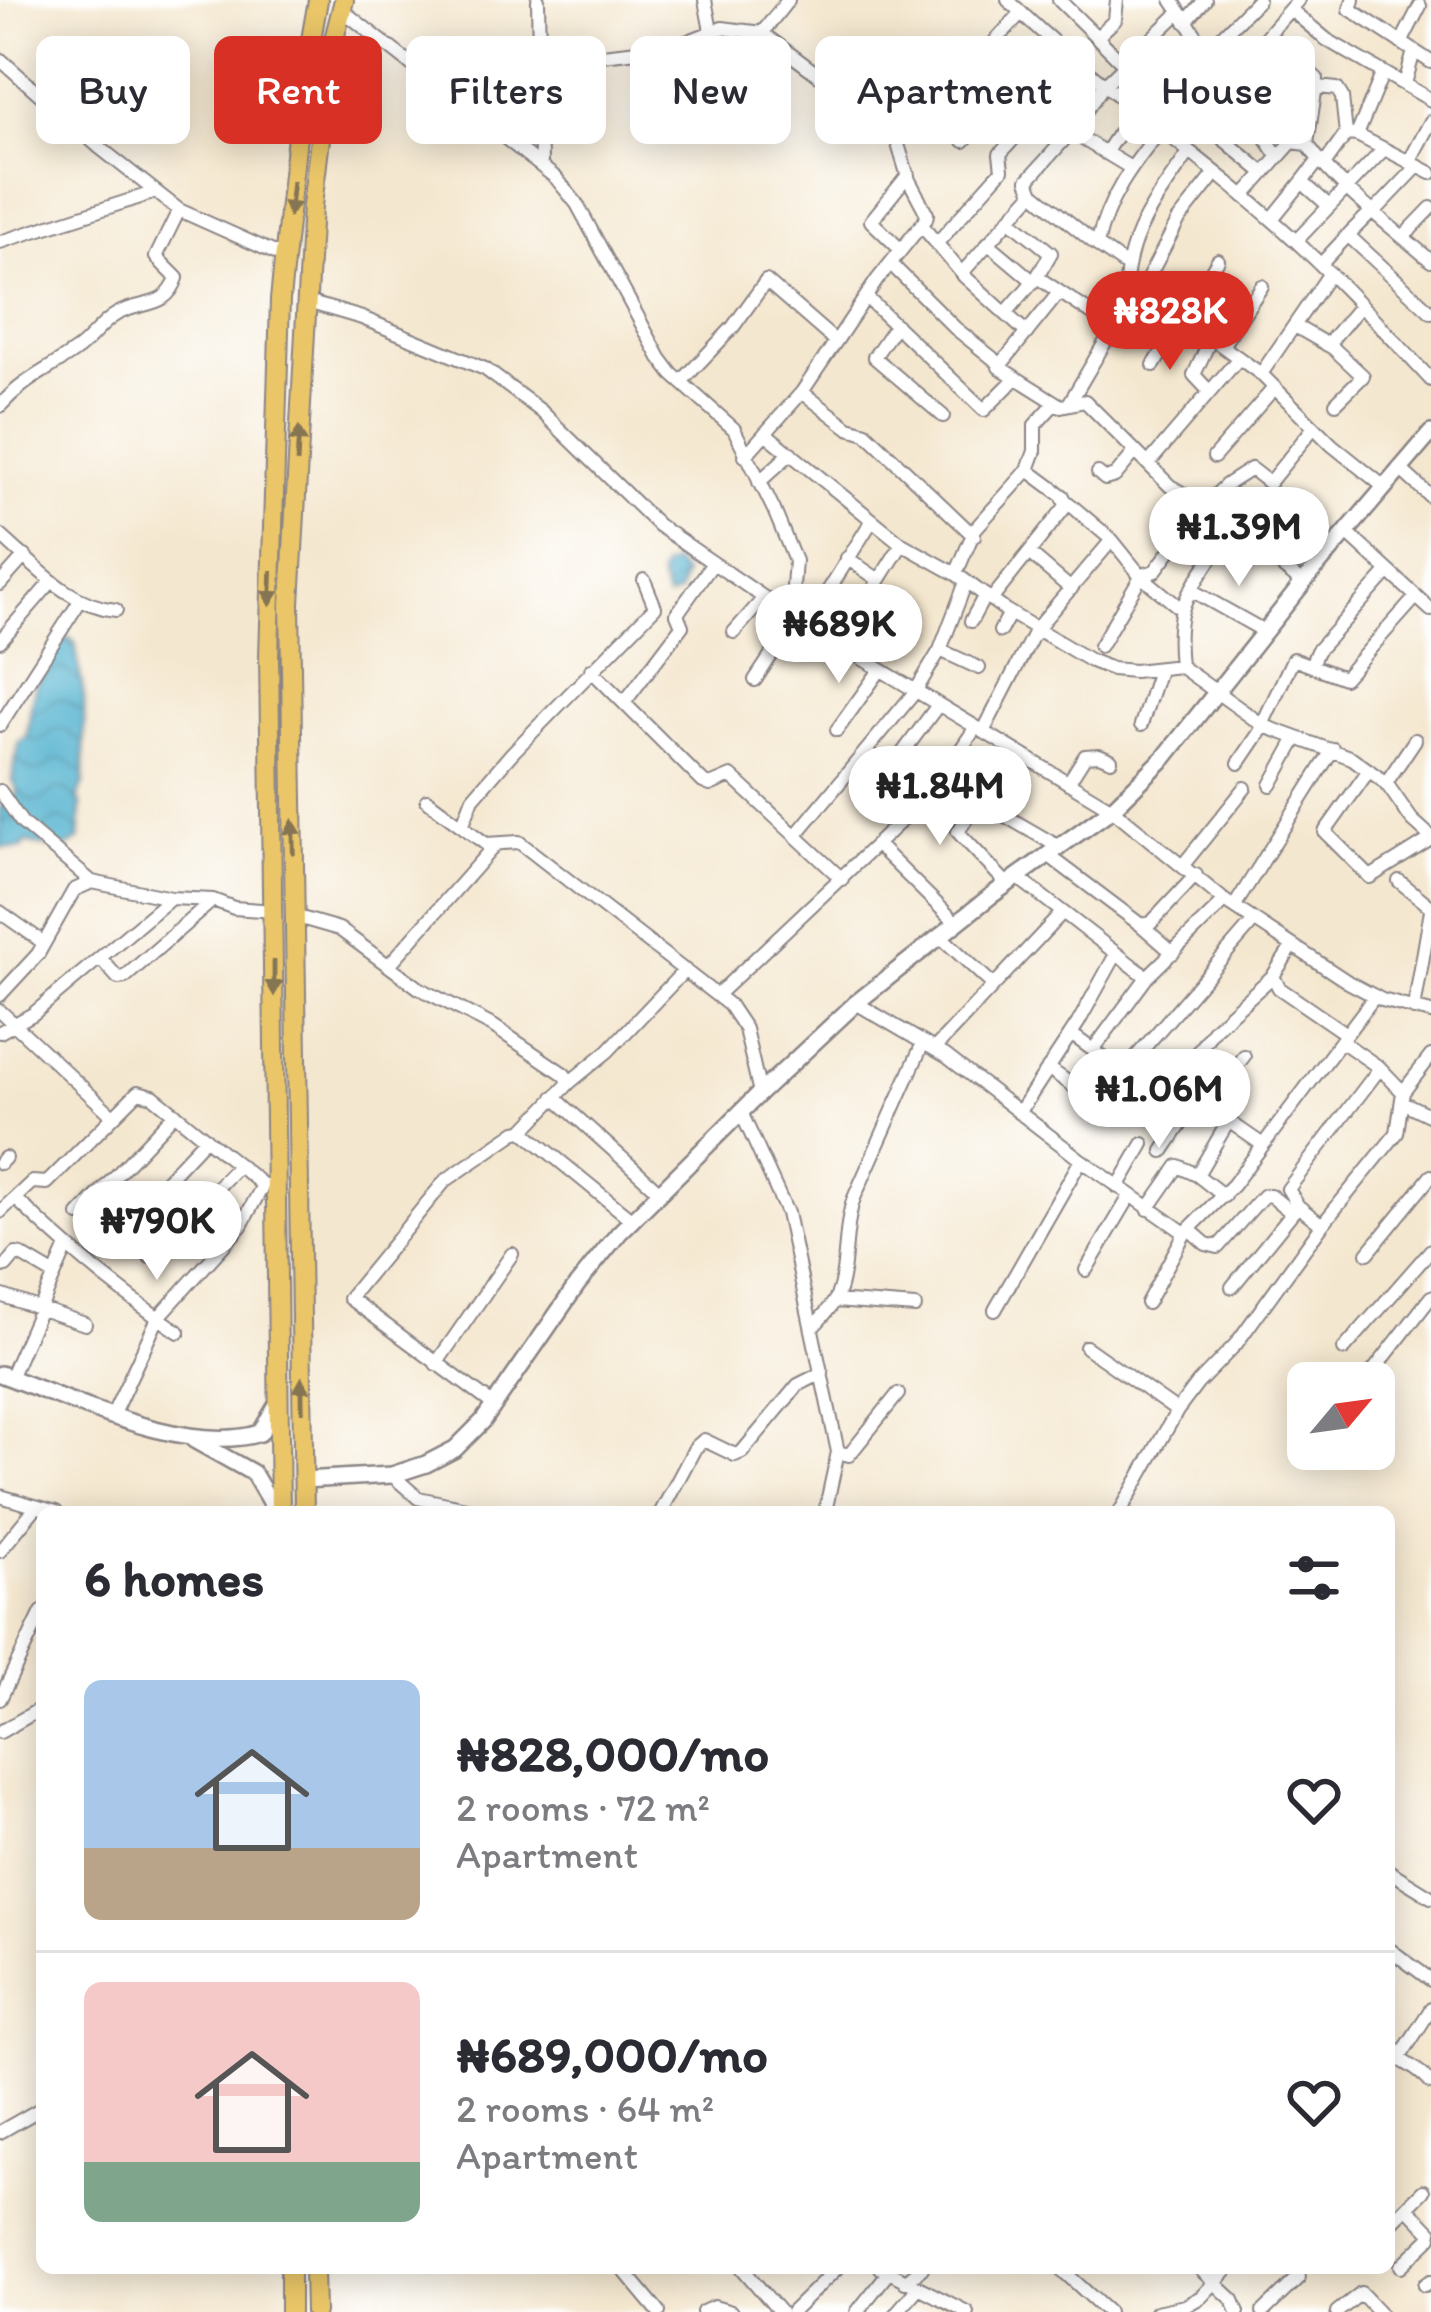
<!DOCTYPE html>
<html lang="en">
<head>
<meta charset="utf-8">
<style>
  :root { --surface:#fff; --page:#f2f2f3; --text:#2b2b33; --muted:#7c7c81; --line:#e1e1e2; --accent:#d93025 }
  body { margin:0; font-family:Itim,sans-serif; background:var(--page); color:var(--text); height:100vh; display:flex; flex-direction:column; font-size:45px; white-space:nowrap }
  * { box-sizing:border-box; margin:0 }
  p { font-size:39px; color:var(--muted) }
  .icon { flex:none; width:66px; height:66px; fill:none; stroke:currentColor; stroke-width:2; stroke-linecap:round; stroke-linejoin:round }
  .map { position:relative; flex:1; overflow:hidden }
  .panel { position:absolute; left:36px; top:1506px; width:1359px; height:768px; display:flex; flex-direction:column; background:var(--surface); border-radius:18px; box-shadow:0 6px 30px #0003 }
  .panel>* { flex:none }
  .top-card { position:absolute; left:36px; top:36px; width:1359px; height:108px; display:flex; gap:24px }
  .needle { width:78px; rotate:61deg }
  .tools { position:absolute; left:1287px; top:1362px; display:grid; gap:24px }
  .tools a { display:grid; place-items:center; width:108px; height:108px; border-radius:18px; background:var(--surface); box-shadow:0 6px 30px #0003; font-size:60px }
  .price { position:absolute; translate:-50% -102px; padding:0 27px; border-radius:42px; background:#fff; color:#222; font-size:39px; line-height:78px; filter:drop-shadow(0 3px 6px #0008) }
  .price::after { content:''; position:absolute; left:50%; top:72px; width:36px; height:27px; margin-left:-18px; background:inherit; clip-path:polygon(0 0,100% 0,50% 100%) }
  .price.active { background:var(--accent); color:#fff }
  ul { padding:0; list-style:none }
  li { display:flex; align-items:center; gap:36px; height:300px; padding:0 48px }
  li+li { border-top:3px solid var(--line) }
  li span { display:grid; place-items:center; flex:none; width:336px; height:240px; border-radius:18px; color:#555 }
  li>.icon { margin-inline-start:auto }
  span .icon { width:144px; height:144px; fill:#fffc; stroke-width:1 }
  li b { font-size:51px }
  h2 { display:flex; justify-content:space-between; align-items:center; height:144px; padding:0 48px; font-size:51px }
  .pill { padding:0 42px; border-radius:18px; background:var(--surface); box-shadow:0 6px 30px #0003; font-size:42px; line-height:108px }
  .pill.active { background:var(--accent); color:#fff }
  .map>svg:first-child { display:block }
  .water { fill:url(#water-waves); stroke:#386984; stroke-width:3 }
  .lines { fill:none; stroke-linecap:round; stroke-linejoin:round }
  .minor-casing { stroke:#8b8485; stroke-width:16 }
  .tertiary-casing { stroke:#8b8485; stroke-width:20 }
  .primary-casing { stroke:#8b8485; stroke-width:22 }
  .minor { stroke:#fff; stroke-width:12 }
  .tertiary { stroke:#fff; stroke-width:15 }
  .primary { stroke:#eac669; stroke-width:18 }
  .oneway { fill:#867452 }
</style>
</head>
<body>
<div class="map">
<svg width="1431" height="2312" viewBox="0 0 1431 2312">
  <defs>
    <pattern id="water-waves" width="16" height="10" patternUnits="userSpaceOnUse" patternTransform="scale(3)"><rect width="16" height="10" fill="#4eb0cd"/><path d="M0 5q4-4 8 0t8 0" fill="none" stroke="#408fa8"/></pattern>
  </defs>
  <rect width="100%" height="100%" fill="#fff"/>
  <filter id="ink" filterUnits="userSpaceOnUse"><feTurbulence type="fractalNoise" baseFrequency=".00833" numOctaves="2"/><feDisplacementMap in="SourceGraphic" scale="24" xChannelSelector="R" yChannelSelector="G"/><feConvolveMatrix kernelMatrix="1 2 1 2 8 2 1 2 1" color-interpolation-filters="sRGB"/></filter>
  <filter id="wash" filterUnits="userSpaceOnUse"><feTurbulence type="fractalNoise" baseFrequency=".004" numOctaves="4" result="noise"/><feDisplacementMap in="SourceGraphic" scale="48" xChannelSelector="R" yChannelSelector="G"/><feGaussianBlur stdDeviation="2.7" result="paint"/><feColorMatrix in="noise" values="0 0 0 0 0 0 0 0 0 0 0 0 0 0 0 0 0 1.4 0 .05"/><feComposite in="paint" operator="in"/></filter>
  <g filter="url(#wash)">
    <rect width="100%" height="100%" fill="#f4e7cf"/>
    <path class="water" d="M673,563L684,574L679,593L667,598L660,577L663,568Z
      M69,638L75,643L84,698V783L77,799L81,803L79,840L63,850L26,842L22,848L0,847V808L18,792L12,780L19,742L27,737C31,706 35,651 69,638Z"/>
  </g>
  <g filter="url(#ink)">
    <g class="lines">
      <defs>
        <path id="minor" d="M538,0L541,162
          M705,0L711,31
          M1008,0C1089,80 1184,142 1269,217C1327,267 1379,324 1431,380
          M1059,0L1125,65
          M1172,0L1278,156
          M1353,0L1350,9L1431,62
          M1290,9L1327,40L1431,100
          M342,10L556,178L577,204L660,358L672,374L734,429L774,510L795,561L792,599L785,612
          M1186,22L1205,0
          M762,33L788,0
          M1269,34L1317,79L1307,144C1340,190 1389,224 1431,261
          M1097,37L1115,20L1117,0
          M1401,43L1420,6
          M539,53L602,55L673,47L722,28L762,33L879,120L897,141L909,180L927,214L926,219L877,280L802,392L745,456
          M1205,53L1258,0
          M982,56L1071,132L1131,168
          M0,59L99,147L179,210L284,257
          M1130,61L1264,173
          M1226,82L1298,0
          M1405,84L1414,51
          M1318,87L1337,89L1342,97L1346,134
          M1357,135L1383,72
          M897,141L938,104L1021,13
          M964,141L1052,42
          M1105,153L1134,110
          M1188,154C1152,206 1123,239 1125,307L1211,338L1261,374L1332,445L1383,486
          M1319,160L1302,182L1329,206
          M1409,162L1431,121
          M1324,165L1346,134L1357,135L1431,173
          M1244,196L1292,142L1307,144
          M1373,210L1350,233L1351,238L1431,312
          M1375,211L1418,166
          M1272,219L1302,182
          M922,226L964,276L1027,333
          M1403,237L1431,208
          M1296,241L1384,149
          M0,242L156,192
          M937,243L1002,170L1000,154L1080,65
          M988,243L1033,281
          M1097,245L1033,193L1028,180L1071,132L1103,86L1180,12
          M901,250L871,221L908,175
          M891,264L955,328L1000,364
          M1321,264L1350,233
          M1128,267L1097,245C1107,199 1131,167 1160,131
          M962,273L1033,193
          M1037,277L1115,329
          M1058,294L999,367L1061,406L1085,401L1170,486L1204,506L1303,583
          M866,297L984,410L1016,378
          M304,301L362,318L485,369L541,411L658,525L785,612L1112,809L1225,901L1348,982L1382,1000L1431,1013
          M1006,313L1037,277L1051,253L1009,219
          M896,325L874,357L943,416
          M1295,326L1333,348L1363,376L1336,403
          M1327,345L1361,305
          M1222,346L1262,286
          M1154,365L1218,260
          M1261,374L1330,273
          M681,382L733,327L766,281L835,341
          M802,392L849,428L866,433L974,536
          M1210,392L1194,375L1211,338
          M1070,402L1104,344L1132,309L1178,221L1215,174
          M0,406C24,379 47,371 75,351C91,341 100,323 117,314C142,300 166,310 177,278L156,257L179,210
          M765,433L902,544L956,574L1005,610L1089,660L1112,669L1134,671L1180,666
          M1214,457L1274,388
          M1148,464L1239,358
          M1399,468L1431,497
          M1098,473L1105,479L1115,476L1135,452
          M759,482L791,453
          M1066,501L1112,540
          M1346,532L1431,610
          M0,535C36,566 67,605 116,610
          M1216,551C1185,598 1174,607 1180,666L1264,726L1352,758L1386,783L1412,820L1431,837
          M1029,553L1071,589
          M847,558L879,580
          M956,574L975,529L1028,470L1035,451V425L1055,403
          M0,584L25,556
          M1191,590L1264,631
          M991,600L1066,506L1063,496L1028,470
          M971,621L985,595
          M808,623L871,522
          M1000,631L1010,613
          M734,632L764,598
          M0,641L51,582
          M839,645L902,544
          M1100,646L1141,576L1180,608
          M940,650L979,668
          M1311,665L1317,651L1388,572
          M591,670L703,782L710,785L731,776L842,879
          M755,680L796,618
          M624,703L682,626L677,614L713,563
          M0,725L80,601
          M1141,725L1159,670
          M1262,725L1293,659L1344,678L1416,597
          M837,730L880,670
          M983,732L1036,629L1112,540L1141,576L1155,571L1204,506L1226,485L1251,469L1269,483L1314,427
          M866,752L890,770L919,801
          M1239,763L1264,726
          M890,770L938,705
          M1369,770L1325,832L1370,877L1431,839
          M943,774L978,800L1059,847
          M1068,783L1085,756L1099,755L1111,760
          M1386,783L1415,740
          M1271,785L1297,738
          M0,791L22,823L92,882L171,898L213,900L234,908L274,911
          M427,800L486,844L519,842L729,1005L745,1029L760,1093
          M978,800L958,832L1007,884
          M462,826L473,798L512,753L655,607L644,580
          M796,835L915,692L940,650L966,582
          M877,845L956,923
          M1048,855L1141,925L1151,923L1196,875
          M1183,865L1245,788
          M1017,877L1147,977
          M1399,881L1431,907
          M1234,907L1333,749
          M0,912L44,943
          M294,916L339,929L419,988L493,1026L564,1074L570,1082L523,1131
          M1141,925L1173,953
          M940,936L992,984
          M1292,947L1273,976L1279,988L1346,1034
          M100,958L118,978L125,977L213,900
          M389,965L494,846
          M718,994L901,821L949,767L976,727
          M0,995L38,954L74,890L92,882
          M856,1003L946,1056L1081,1160L1185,1233
          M1414,1009L1431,910
          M0,1011L113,1116
          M0,1032L33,1014L171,898
          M1071,1034L1123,1072L1254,921
          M934,1049L1062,913
          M1093,1050L1147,977L1225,901
          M1048,1068L1097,1103L1123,1072
          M570,1082L608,1051L685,970
          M1403,1092L1431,1056
          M554,1097L660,1192
          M1402,1102L1431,1116
          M1205,1107L1244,1056
          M741,1112L787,1213L838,1452L849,1455L898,1394
          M1019,1113L1078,1023L1115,956
          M1263,1145L1175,1084L1214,1029L1273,976
          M1163,1151L1196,1102
          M0,1163L5,1158
          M1118,1187L1143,1144
          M1224,1196L1197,1175L1228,1122
          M1148,1209L1178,1166L1197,1175
          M0,1212L15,1198
          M79,1215L175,1113
          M1322,1225L1298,1206L1288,1189L1380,1068
          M1191,1231L1206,1244L1218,1247L1263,1196L1270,1195L1292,1213
          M108,1242L206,1138
          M1368,1253L1431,1176
          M150,1257L239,1165
          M6,1266L16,1254L21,1255L55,1275
          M1086,1270L1130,1196
          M1232,1287L1297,1207
          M0,1295L85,1324
          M835,1301L915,1307
          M1147,1303L1185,1233L1233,1185L1375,996
          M995,1310L1081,1160
          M813,1327C822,1317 832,1308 837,1296C848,1269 843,1229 854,1198L923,1043
          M1086,1347L1177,1411
          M1344,1349L1431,1250
          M436,1364L512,1254
          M10,1378L66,1249
          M1364,1383L1431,1297
          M494,1405L349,1298L445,1181L516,1132L523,1131L632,1220
          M113,1414L158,1318L241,1226L263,1185L153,1096L138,1092L47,1183L32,1182L15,1198C67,1248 119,1292 179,1332
          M392,1475L418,1498L486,1512
          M0,1496L56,1512
          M661,1512L695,1448L704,1440L735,1455L742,1452L798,1385L822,1373
          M825,1512L838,1452
          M1120,1512L1177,1411L1198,1383L1236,1344L1322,1225L1397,1133L1403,1092L1380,1068L1341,1041
          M0,1551L36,1507
          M0,1699L42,1612
          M0,1732L42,1708
          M1389,1871L1431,1897
          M1389,1949L1431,1980
          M1389,2051C1404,2065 1413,2063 1431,2083
          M1398,2060L1431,2009
          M0,2132L42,2108
          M1407,2207L1431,2232
          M1389,2225L1423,2191
          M1401,2266L1431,2237
          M622,2268L659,2312
          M742,2268L780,2312
          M881,2268L967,2312
          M1060,2268L1108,2312
          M1199,2268L1233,2300L1238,2312
          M905,2282L922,2268
          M1425,2285L1431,2281
          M703,2312L714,2307L731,2312
          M792,2312L837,2268
          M857,2312L888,2273
          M897,2312L918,2288
          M1156,2312L1185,2306L1201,2297L1229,2268
          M1263,2312L1299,2277
          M1337,2312L1361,2293L1379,2312"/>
        <path id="tertiary" d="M0,1374C72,1400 187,1456 260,1433L276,1406
          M194,1440L253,1473L276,1512
          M303,1480L392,1475L426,1464L455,1449L483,1421L577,1285L619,1233L760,1093L856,1003L992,895L1112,809L1165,757L1303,583L1431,433"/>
        <path id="primary" d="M280,1512L269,656L280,300L301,97L318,0
          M304,1512L290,604L312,206L330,55L344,0
          M290,2268V2312
          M314,2268L315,2312"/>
      </defs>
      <use href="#minor" class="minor-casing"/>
      <use href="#tertiary" class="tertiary-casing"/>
      <use href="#primary" class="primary-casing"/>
      <use href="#minor" class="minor"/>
      <use href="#tertiary" class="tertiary"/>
      <use href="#primary" class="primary"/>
    </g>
    <defs><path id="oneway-solid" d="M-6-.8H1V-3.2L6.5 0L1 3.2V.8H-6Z" transform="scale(3)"/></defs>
    <g class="oneway">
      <use href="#oneway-solid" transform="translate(291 199) rotate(96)"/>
      <use href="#oneway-solid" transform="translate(298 445) rotate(-87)"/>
      <use href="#oneway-solid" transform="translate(271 588) rotate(92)"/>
      <use href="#oneway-solid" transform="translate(293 837) rotate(-91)"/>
      <use href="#oneway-solid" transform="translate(274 978) rotate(90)"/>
      <use href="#oneway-solid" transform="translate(302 1395) rotate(-91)"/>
    </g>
  </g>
</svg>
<div class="tools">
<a><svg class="needle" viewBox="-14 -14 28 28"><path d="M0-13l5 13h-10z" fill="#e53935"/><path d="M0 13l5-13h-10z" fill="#7c7c81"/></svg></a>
</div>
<b class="price active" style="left:1170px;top:373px">₦828K</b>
<b class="price" style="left:1239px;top:589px">₦1.39M</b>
<b class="price" style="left:839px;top:686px">₦689K</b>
<b class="price" style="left:940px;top:848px">₦1.84M</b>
<b class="price" style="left:1159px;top:1151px">₦1.06M</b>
<b class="price" style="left:157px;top:1283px">₦790K</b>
<div class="top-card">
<a class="pill">Buy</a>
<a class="pill active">Rent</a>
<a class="pill">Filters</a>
<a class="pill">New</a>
<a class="pill">Apartment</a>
<a class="pill">House</a>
</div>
<section class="panel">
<h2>6 homes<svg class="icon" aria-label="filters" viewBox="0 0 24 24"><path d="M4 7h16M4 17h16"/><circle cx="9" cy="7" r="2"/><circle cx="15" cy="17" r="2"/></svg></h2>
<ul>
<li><span style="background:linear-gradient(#a9c7e8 70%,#b9a48a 0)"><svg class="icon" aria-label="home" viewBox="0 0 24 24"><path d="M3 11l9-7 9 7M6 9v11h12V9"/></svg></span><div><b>₦828,000/mo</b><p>2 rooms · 72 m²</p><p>Apartment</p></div><svg class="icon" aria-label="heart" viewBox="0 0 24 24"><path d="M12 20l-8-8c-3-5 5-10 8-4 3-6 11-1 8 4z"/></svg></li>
<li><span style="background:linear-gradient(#f6c9c9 75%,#7fa58c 0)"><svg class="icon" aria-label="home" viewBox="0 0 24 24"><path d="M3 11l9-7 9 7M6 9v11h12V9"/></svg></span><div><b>₦689,000/mo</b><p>2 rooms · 64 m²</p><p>Apartment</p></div><svg class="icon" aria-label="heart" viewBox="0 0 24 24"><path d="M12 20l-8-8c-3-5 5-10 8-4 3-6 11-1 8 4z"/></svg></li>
</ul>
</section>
</div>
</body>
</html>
